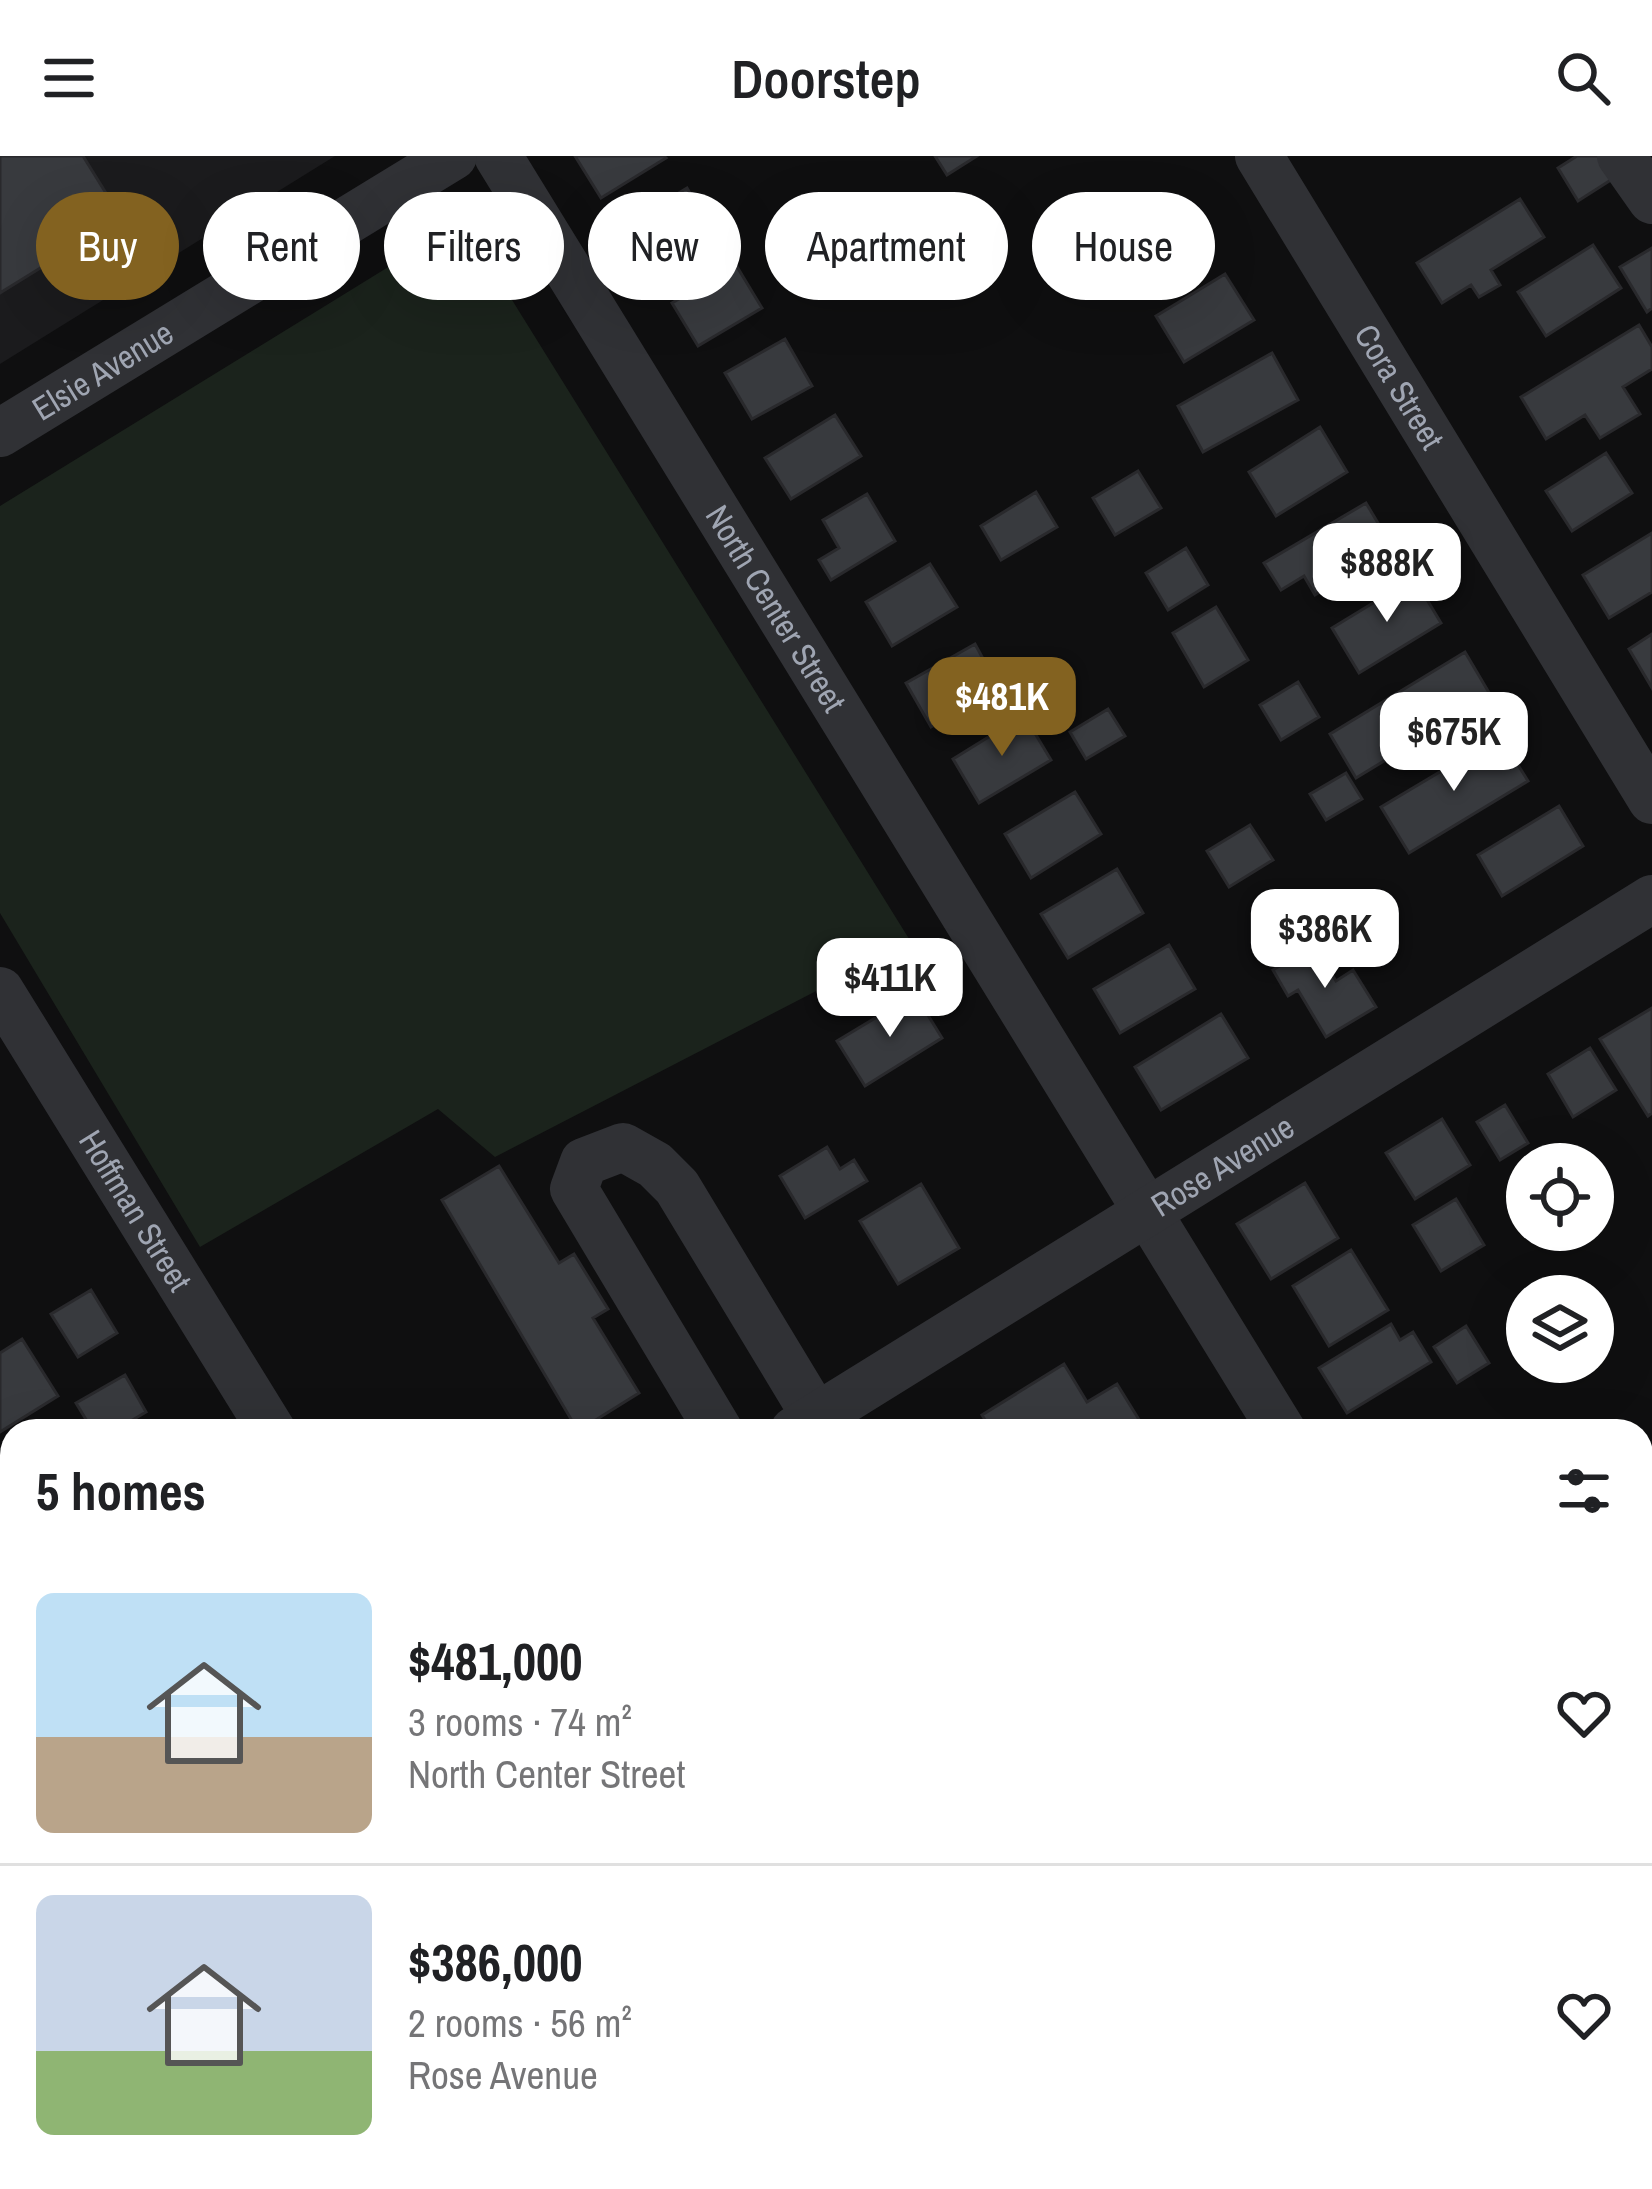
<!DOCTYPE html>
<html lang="en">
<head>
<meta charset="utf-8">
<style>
  :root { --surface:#fff; --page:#f6f6f6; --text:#202124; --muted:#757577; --line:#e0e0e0; --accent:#836220 }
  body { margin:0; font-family:"Archivo Narrow",sans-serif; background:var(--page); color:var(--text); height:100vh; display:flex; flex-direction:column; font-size:45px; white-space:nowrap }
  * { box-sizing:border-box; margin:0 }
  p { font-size:39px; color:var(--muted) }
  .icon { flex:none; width:66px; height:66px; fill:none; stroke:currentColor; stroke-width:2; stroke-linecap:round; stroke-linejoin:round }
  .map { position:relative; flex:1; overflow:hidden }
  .details { position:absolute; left:0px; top:1263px; width:1653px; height:771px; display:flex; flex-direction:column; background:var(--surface); border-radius:36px 36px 0 0; box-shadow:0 12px 48px #0002 }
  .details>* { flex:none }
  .hud { position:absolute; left:36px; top:36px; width:1581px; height:108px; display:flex; gap:24px }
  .fabs { position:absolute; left:1506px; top:987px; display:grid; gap:24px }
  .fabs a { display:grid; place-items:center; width:108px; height:108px; border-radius:50%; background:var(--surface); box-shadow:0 12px 48px #0002; font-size:60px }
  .price { position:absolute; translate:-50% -102px; padding:0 27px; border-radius:24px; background:#fff; color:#222; font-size:39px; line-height:78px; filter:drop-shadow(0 3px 6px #0008) }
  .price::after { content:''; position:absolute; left:50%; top:72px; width:36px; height:27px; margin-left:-18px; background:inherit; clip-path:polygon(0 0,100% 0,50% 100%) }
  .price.on { background:var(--accent); color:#fff }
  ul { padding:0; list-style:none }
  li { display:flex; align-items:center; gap:36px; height:300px; padding:0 36px }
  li+li { border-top:3px solid var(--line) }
  li span { display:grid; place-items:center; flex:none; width:336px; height:240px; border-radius:18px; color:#555 }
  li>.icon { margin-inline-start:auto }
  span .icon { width:144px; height:144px; fill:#fffc; stroke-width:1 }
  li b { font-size:51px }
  h2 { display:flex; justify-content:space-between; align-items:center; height:144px; padding:0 36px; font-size:51px }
  .chip { padding:0 42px; border-radius:54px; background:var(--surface); box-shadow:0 12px 48px #0002; font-size:42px; line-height:108px }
  .chip.on { background:var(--accent); color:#fff }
  header { display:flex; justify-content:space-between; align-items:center; height:156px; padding:0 36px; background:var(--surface); font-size:54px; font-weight:600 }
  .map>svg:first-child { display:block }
  .built { fill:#1b1b1d }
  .green { fill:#1b231c }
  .building { fill:#383a3e; stroke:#29292c; stroke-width:3 }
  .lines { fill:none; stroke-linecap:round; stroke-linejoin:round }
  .minor { stroke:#303135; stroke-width:48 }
  .labels { text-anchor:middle; stroke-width:9; stroke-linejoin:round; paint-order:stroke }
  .street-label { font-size:33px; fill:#9fa5b2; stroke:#0a0a0b }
</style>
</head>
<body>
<header><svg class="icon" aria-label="menu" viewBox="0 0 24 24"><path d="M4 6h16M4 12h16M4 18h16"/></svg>Doorstep<svg class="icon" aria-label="search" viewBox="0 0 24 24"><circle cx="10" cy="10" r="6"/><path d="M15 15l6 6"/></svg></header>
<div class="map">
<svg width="1652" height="2033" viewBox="0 0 1652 2033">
  <rect width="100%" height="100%" fill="#0f0f10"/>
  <path class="built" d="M0,0H335L0,208Z"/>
  <path class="green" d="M463,65L911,786L495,1001L438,953L200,1091L0,757V350Z"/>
  <path class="building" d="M0,0H83L127,71L84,97L98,119L69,137L50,106L0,137Z
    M575,0H664L666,2L601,42Z
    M935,0H977L947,19Z
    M1577,0H1601L1614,22L1578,45L1558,12Z
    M687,32L713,77L652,114L625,69Z
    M1182,43L1207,84L1139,125L1114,84Z
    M1520,43L1544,81L1491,114L1500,129L1479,141L1471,129L1442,147L1417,107Z
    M1593,89L1621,132L1546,180L1518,136Z
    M1652,92V152L1647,156L1620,111Z
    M736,109L762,152L698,190L672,147Z
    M1225,118L1254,164L1184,206L1156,160Z
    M1639,169L1652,191V213L1623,231L1640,258L1600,282L1585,259L1546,283L1521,241Z
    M785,183L812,230L752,263L725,217Z
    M1272,197L1298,244L1203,296L1178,250Z
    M835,259L861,300L791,343L765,302Z
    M1320,271L1347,316L1276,360L1249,316Z
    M1606,297L1632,337L1572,375L1546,335Z
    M1138,315L1161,352L1115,379L1093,342Z
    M1036,336L1057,371L1001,404L981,370Z
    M867,338L895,385L831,424L819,404L839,392L823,364Z
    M1366,347L1393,392L1315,439L1304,420L1281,434L1264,407Z
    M1652,377V436L1609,462L1583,419Z
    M1186,392L1208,429L1168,454L1146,417Z
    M930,408L957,451L892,490L866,446Z
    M1414,422L1441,467L1359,517L1332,472Z
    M1216,451L1248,504L1204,531L1173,477Z
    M1652,478V532L1629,493Z
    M975,488L999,532L931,571L906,527Z
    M1465,496L1491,540L1356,622L1330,578Z
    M1298,526L1319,561L1281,584L1260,549Z
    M1108,553L1125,580L1086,603L1070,576Z
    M1024,559L1051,604L979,647L953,603Z
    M1500,580L1528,625L1409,697L1381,651Z
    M1346,617L1362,643L1326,664L1310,638Z
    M1075,636L1101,678L1031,722L1005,678Z
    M1559,650L1583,690L1502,740L1478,699Z
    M1250,669L1273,704L1229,731L1207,695Z
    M1117,713L1143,757L1068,802L1041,758Z
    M1169,789L1195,833L1120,877L1094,833Z
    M1314,789L1336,825L1353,814L1376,851L1326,881L1298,834L1288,840L1273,814Z
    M915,838L942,882L865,930L837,885Z
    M1652,852V957L1648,960L1600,883Z
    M1221,858L1248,902L1161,954L1135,911Z
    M1590,892L1616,934L1573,961L1548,918Z
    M1505,949L1528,987L1500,1004L1477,966Z
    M1442,963L1470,1009L1415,1043L1386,997Z
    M827,991L840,1013L854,1004L867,1025L805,1062L780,1020Z
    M499,1010L559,1107L574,1098L608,1153L593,1162L639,1237L578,1275L442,1044Z
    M1305,1027L1338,1082L1271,1123L1237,1068Z
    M921,1028L959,1092L898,1128L860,1065Z
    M1456,1043L1484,1089L1441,1115L1413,1069Z
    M1351,1094L1388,1154L1329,1190L1293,1130Z
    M91,1134L117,1177L78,1201L51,1158Z
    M1391,1168L1400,1184L1413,1176L1431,1206L1347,1257L1319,1212Z
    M1466,1170L1489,1207L1457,1227L1434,1191Z
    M22,1183L58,1240L0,1276V1197Z
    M1064,1208L1087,1246L1117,1228L1146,1275H992L982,1259Z
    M125,1219L146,1256L114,1275H93L76,1247Z
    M12,1297V1347L0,1326V1304Z
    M1652,1339V1387L1641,1369V1346Z
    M1652,1540V1605L1641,1611V1547Z
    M12,1839V1902L0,1909V1847Z
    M0,1983L12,2003V2021L0,2028Z
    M1641,2009L1652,2028L1646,2033H1572L1566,2023L1641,2022Z
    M114,2022H147L129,2033H120Z
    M437,2022H492L474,2033H444Z
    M1173,2022H1272L1279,2033H1154Z
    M1429,2022H1441L1448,2033H1411Z"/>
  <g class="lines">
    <g class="minor">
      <path id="s1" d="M498,0L1282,1275"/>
      <path id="s2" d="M1259,0L1652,644"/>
      <path d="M1621,0L1652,44"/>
      <path id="s3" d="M0,277L453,0"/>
      <path id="s4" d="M0,835L272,1275"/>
      <path d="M719,1275L574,1033L584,1006L623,991L655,1009L677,1031L816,1261"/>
      <path id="s5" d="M794,1275L1652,743"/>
      <path d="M0,1530L12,1550"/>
      <path d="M0,1764L12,1756"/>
      <path d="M1641,1854L1652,1872"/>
      <path d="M305,2022L312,2033"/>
      <path d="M662,2022L669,2033"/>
      <path d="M1018,2022L1025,2033"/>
    </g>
  </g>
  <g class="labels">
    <g class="street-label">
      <text dy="12" stroke="none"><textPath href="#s3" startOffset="120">Elsie Avenue</textPath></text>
      <text dy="12" stroke="none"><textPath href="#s2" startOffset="270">Cora Street</textPath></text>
      <text dy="12" stroke="none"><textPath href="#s1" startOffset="531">North Center Street</textPath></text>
      <text dy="12" stroke="none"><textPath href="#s5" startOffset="504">Rose Avenue</textPath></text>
      <text dy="12" stroke="none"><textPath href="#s4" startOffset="258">Hoffman Street</textPath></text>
    </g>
  </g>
</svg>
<div class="fabs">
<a><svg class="icon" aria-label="locate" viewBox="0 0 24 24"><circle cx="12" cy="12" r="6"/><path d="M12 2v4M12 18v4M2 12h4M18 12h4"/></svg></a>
<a><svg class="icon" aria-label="layers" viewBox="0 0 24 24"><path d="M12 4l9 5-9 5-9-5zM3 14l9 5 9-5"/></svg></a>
</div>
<b class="price" style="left:1387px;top:469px">$888K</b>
<b class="price on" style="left:1002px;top:603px">$481K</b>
<b class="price" style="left:1454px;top:638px">$675K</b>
<b class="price" style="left:1325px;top:835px">$386K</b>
<b class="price" style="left:890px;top:884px">$411K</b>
<div class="hud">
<a class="chip on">Buy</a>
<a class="chip">Rent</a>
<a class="chip">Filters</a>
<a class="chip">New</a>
<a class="chip">Apartment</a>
<a class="chip">House</a>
</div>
<section class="details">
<h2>5 homes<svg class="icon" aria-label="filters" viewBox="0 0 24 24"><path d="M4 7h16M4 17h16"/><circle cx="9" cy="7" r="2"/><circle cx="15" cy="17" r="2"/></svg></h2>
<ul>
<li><span style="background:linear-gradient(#bfe0f5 60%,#b9a48a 0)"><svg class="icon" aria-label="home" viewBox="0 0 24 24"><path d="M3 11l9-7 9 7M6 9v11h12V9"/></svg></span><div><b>$481,000</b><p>3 rooms · 74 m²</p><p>North Center Street</p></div><svg class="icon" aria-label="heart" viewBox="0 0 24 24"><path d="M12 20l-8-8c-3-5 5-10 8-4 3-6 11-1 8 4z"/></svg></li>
<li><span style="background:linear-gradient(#c9d6e8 65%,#8fb573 0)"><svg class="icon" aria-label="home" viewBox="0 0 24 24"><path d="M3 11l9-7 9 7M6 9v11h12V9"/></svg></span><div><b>$386,000</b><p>2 rooms · 56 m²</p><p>Rose Avenue</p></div><svg class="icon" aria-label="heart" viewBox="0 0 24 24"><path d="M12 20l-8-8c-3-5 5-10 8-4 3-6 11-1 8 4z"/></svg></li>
</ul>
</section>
</div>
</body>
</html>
